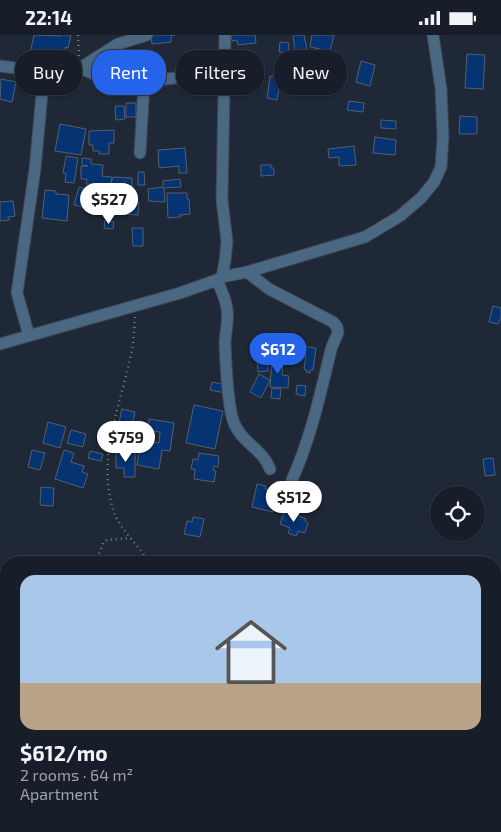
<!DOCTYPE html>
<html lang="en">
<head>
<meta charset="utf-8">
<style>
  :root { --surface:#171e29; --page:#202731; --text:#f1f3f6; --muted:#9ea2a8; --line:#363c46; --accent:#2563eb }
  body { margin:0; font-family:"Exo 2",sans-serif; background:var(--page); color:var(--text); height:100vh; display:flex; flex-direction:column; font-size:19px; white-space:nowrap }
  * { box-sizing:border-box; margin:0 }
  p { font-size:16px; color:var(--muted) }
  .icon { flex:none; width:28px; height:28px; fill:none; stroke:currentColor; stroke-width:2; stroke-linecap:round; stroke-linejoin:round }
  .map { position:relative; flex:1; overflow:hidden }
  .side { position:absolute; left:0px; top:521px; width:501px; height:276px; display:flex; flex-direction:column; background:var(--surface); border-radius:20px 20px 0 0; box-shadow:0 1px 4px #0004,0 0 0 1px var(--line) }
  .side>* { flex:none }
  .hud { position:absolute; left:15px; top:15px; width:471px; height:45px; display:flex; gap:10px }
  .fabs { position:absolute; left:430px; top:451px; display:grid; gap:10px }
  .fabs a { display:grid; place-items:center; width:55px; height:55px; border-radius:50%; background:var(--surface); box-shadow:0 1px 4px #0004,0 0 0 1px var(--line); font-size:25px }
  .price { position:absolute; translate:-50% -42px; padding:0 11px; border-radius:18px; background:#fff; color:#222; font-size:16px; line-height:32px; filter:drop-shadow(0 1px 2px #0008) }
  .price::after { content:''; position:absolute; left:50%; top:30px; width:15px; height:11px; margin-left:-8px; background:inherit; clip-path:polygon(0 0,100% 0,50% 100%) }
  .price.active { background:var(--accent); color:#fff }
  ul { padding:0; list-style:none }
  li { display:grid; align-content:center; gap:10px; height:265px; padding:0 20px }
  li span { display:grid; place-items:center; height:155px; border-radius:15px; color:#555 }
  li>.icon { margin-inline-start:auto }
  span .icon { width:90px; height:90px; fill:#fffc; stroke-width:1 }
  li b { font-size:21px }
  .pill { padding:0 18px; border-radius:20px; background:var(--surface); box-shadow:0 1px 4px #0004,0 0 0 1px var(--line); font-size:18px; line-height:45px }
  .pill.active { background:var(--accent); color:#fff }
  .status { display:flex; justify-content:space-between; align-items:center; height:35px; padding:0 25px; background:var(--surface); direction:ltr }
  .status svg { height:14px; fill:currentColor }
  .map>svg:first-child { display:block }
  .building { fill:#063472; stroke:#545f70; fill-rule:evenodd }
  .lines { fill:none; stroke-linecap:round; stroke-linejoin:round }
  .street-casing { stroke:#3e4654; stroke-width:13 }
  .path { stroke:#777e8b; stroke-width:2.5; stroke-dasharray:1 4; stroke-linecap:butt }
  .street { stroke:#4b6882; stroke-width:11 }
  .rail-casing { stroke:#a1a8b3; stroke-width:5.5 }
  .rail { stroke:#1f2837; stroke-width:4; stroke-dasharray:11; stroke-linecap:butt }
</style>
</head>
<body>
<div class="status"><b>22:14</b><svg viewBox="0 0 49 12"><path d="M0 12V9h3v3zM5 12V6h3v6zM10 12V3h3v9zM15 12V0h3v12zM26 1h20v11H26zM47 4h2v5h-2z"/></svg></div>
<div class="map">
<svg width="501" height="797" viewBox="0 0 501 797">
  <rect width="100%" height="100%" fill="#1f2837"/>
  <path class="building" d="M34,0L61,1V0H71L68,13L65,12L62,25L30,19Z
    M151,0H175H171V7L152,9Z
    M231,0H255L256,8L238,10L237,5L232,6Z
    M293,0H304L307,14L302,15L303,17L295,18Z
    M312,0H334L330,16L310,12Z
    M280,7L289,8L288,18L279,17Z
    M467,19L485,20L483,54L465,53Z
    M361,26L375,30L370,51L356,47Z
    M270,41L281,43L277,65L267,63Z
    M1,44L16,47L12,67L0,64Z
    M349,66L364,68L363,77L347,75Z
    M126,68H136V82H126Z
    M115,71H124L125,84L116,85Z
    M460,81L477,82V99H459Z
    M381,85L396,86V94L381,93Z
    M60,89L86,94L81,120L55,116Z
    M114,95V108H109V119H99V116H93V110H89V96Z
    M375,102L396,105L395,120L373,118Z
    M354,111L356,130L339,131V122L329,123L328,114Z
    M185,113L187,138H179V131L159,133L158,115Z
    M66,121L78,123L74,148L65,147L66,139L63,138Z
    M82,123L91,124V129L103,130L102,141L112,142L111,148L113,142L132,143L131,167H139L138,180L118,179V175L113,174V170H109L110,155L92,154L93,149H86L87,144H81V131H88L82,130Z
    M261,130H271V133H274V140L261,141Z
    M138,137H144L145,150H138Z
    M180,144L181,152L164,153L165,167L149,166L148,154L163,152V146Z
    M79,152L101,158L98,169L92,167L90,174L74,170Z
    M45,155L56,156V159L69,160L67,186L42,183Z
    M167,158H187V164H189L190,179L180,180V182L168,183Z
    M13,166L15,181L8,182L9,185L0,186V167Z
    M105,185L114,187L113,194L104,193Z
    M132,193H143V211H133Z
    M493,271L501,273V282L498,289L489,287Z
    M300,311L316,313L313,335H310V338L306,337L307,335L304,334L306,320H299Z
    M268,325V336L258,337L257,326Z
    M272,325H283L282,340L289,341L288,353L270,352Z
    M259,339L270,345L261,363L250,357Z
    M212,347L226,350L225,358L210,355Z
    M297,350L306,351L305,361L296,359Z
    M272,353L281,354L280,364L271,363Z
    M194,370L223,376L215,414L186,408Z
    M122,374L135,377L133,386L142,388L138,406L116,401Z
    M149,384L174,388L170,416L162,415L159,434L137,430L143,395L147,396ZM153,396L160,397L159,408L152,407Z
    M48,387L66,392L60,413L43,408Z
    M71,395L86,399L83,412L67,408Z
    M32,415L45,418L40,435L28,432Z
    M64,415L74,418L71,427L84,431L82,437L88,439L83,453L55,444Z
    M90,416L103,419L101,426L88,423Z
    M116,416L135,417V442H124V433H116Z
    M199,418L219,421L218,432L214,431L213,435L216,436L214,447L194,444L195,434H191L193,424L198,425Z
    M493,423L495,440L485,441L483,424Z
    M276,446L286,448L284,459L275,457Z
    M257,449L266,451L265,454L270,455L269,460L279,462L278,469L275,468L273,477L252,472Z
    M41,452L54,453L53,471L40,470Z
    M285,475L306,484L305,486L308,488L305,498L298,496L296,501L288,498L290,493L280,489Z
    M193,482L204,484L200,502L184,499L187,486L192,487Z
    M495,589H501V613L495,612Z
    M5,665L6,686L0,688V667Z
    M303,791H329L332,797H303L305,796Z"/>
  <g class="lines">
    <defs>
      <path id="street" d="M0,31L44,37L80,33L119,50L174,43H209L224,45
        M80,33L118,9L147,0
        M140,118L144,48
        M247,237L269,254L333,287C336,290 338,292 338,297C336,304 331,311 330,319C319,364 311,402 292,445
        M222,242L247,237L365,202L400,181L421,163L434,147L441,132L443,102L441,54L433,0
        M217,245C221,255 226,264 227,274C229,286 225,298 225,309C226,332 227,360 232,382C239,408 262,412 270,434
        M29,301L17,258L35,134L44,37
        M0,309L180,258L217,245L222,242L225,226L227,207L222,165L225,0
        M495,754L501,758
        M192,797L211,791"/>
    </defs>
    <use href="#street" class="street-casing"/>
    <path class="path" d="M78,0L79,21
      M135,282C134,294 134,308 131,320C120,373 96,422 114,477C120,495 140,511 149,528
      M96,528L103,508L107,505L130,503
      M495,646L501,645"/>
    <use href="#street" class="street"/>
    <defs>
      <path id="rail" d="M495,687H501
        M60,797L73,791"/>
    </defs>
    <use href="#rail" class="rail-casing"/>
    <use href="#rail" class="rail"/>
  </g>
</svg>
<div class="fabs">
<a><svg class="icon" aria-label="locate" viewBox="0 0 24 24"><circle cx="12" cy="12" r="6"/><path d="M12 2v4M12 18v4M2 12h4M18 12h4"/></svg></a>
</div>
<b class="price" style="left:109px;top:190px">$527</b>
<b class="price active" style="left:278px;top:340px">$612</b>
<b class="price" style="left:126px;top:428px">$759</b>
<b class="price" style="left:294px;top:488px">$512</b>
<div class="hud">
<a class="pill">Buy</a>
<a class="pill active">Rent</a>
<a class="pill">Filters</a>
<a class="pill">New</a>
</div>
<section class="side">
<ul>
<li><span style="background:linear-gradient(#a9c7e8 70%,#b9a48a 0)"><svg class="icon" aria-label="home" viewBox="0 0 24 24"><path d="M3 11l9-7 9 7M6 9v11h12V9"/></svg></span><div><b>$612/mo</b><p>2 rooms · 64 m²</p><p>Apartment</p></div></li>
</ul>
</section>
</div>
</body>
</html>
